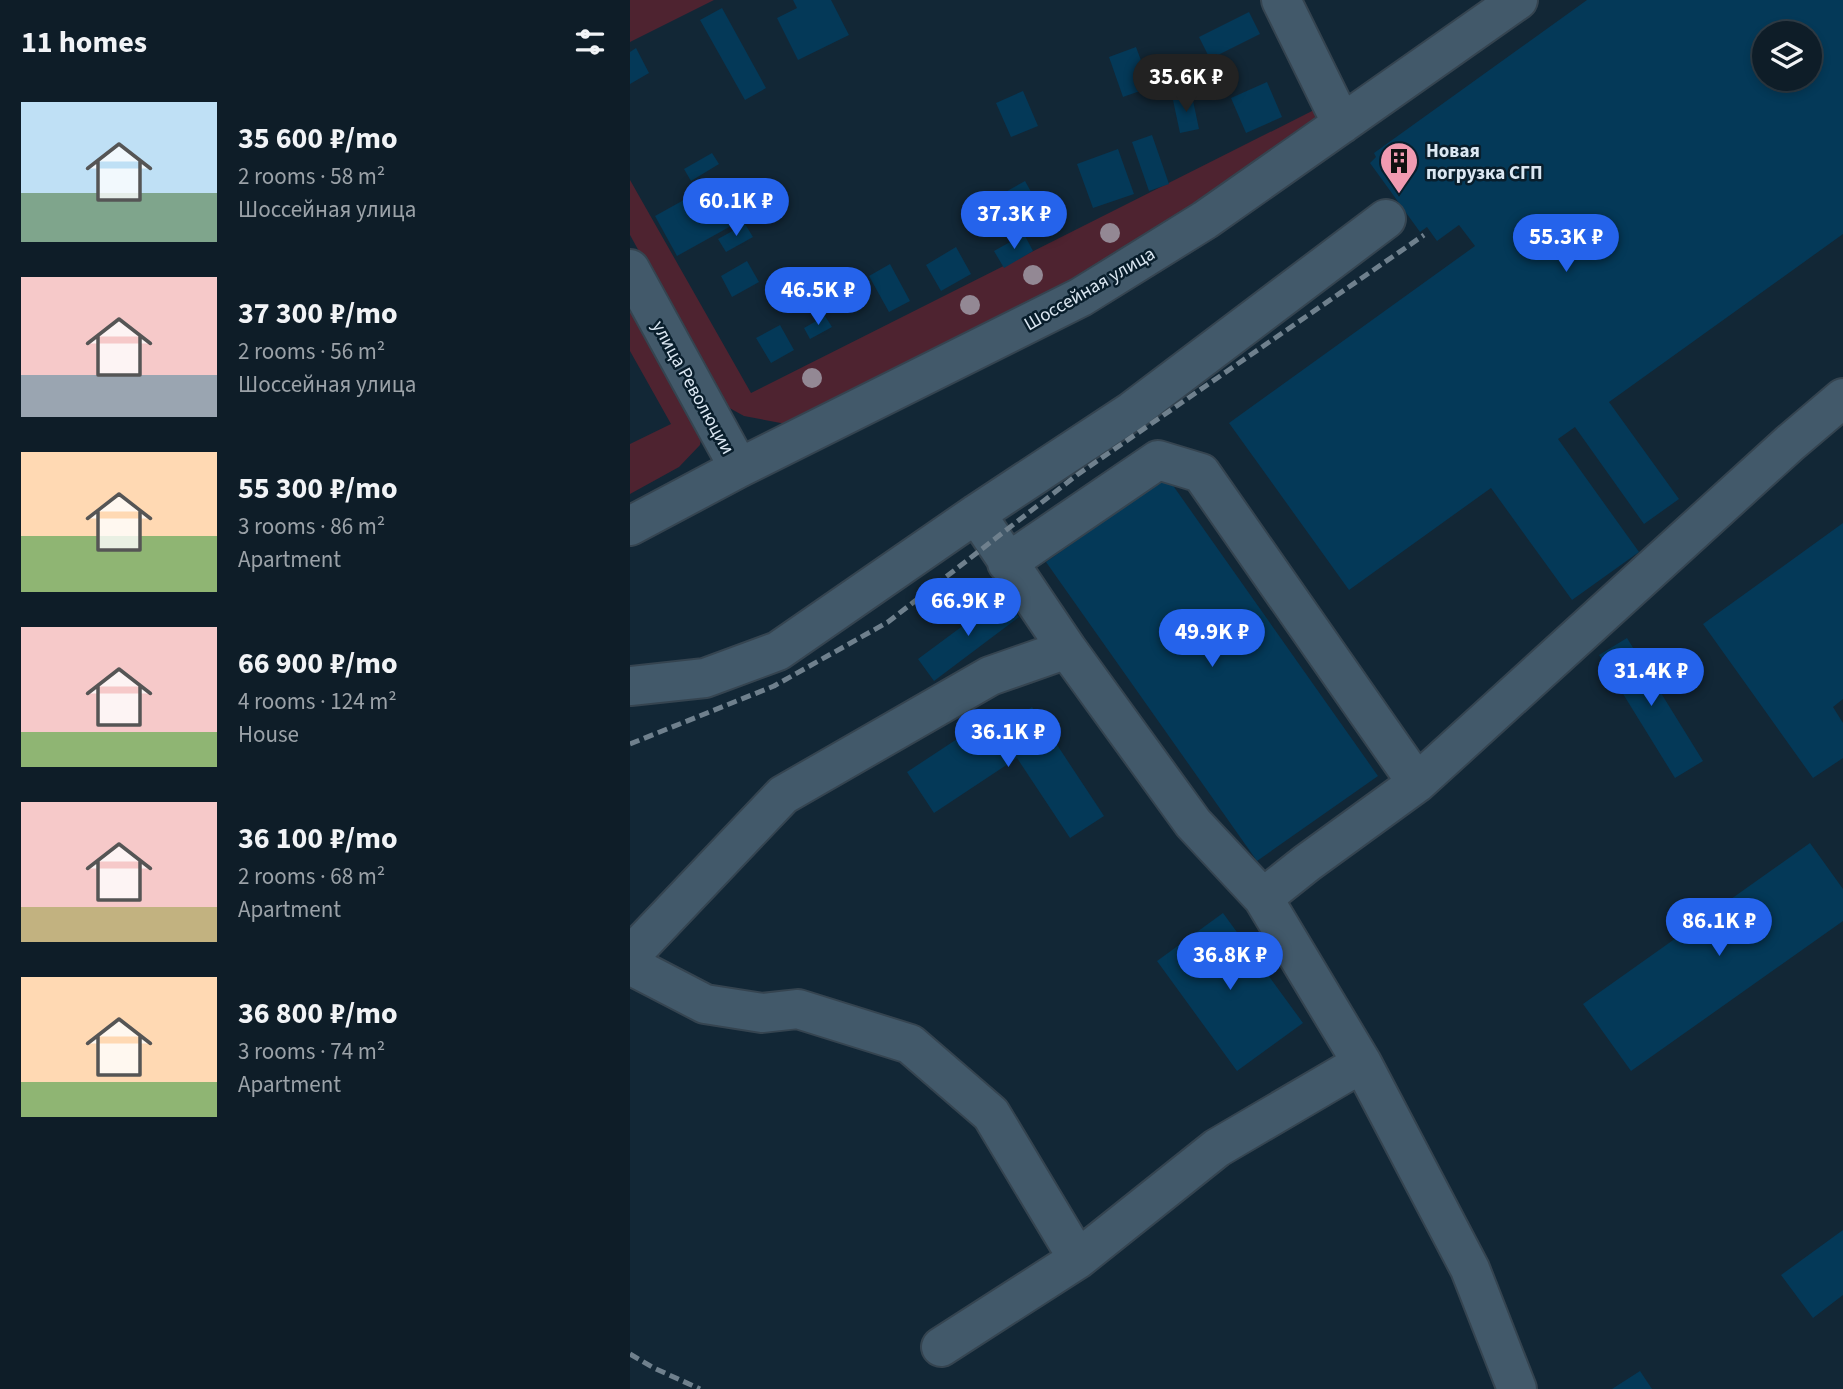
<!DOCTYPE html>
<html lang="en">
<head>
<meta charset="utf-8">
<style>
  :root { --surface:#0e1d28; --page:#172630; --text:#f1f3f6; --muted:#9ba2a8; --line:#2e3b45; --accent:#2563eb }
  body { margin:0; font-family:"Source Sans 3",sans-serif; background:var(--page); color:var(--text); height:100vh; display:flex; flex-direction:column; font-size:26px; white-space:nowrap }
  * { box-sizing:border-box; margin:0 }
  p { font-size:23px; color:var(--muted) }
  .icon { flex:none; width:38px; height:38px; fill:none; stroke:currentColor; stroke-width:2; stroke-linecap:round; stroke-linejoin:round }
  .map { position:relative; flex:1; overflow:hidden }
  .panel { display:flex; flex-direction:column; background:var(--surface); width:630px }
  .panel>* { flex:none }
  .fabs { position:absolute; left:1122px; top:21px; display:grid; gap:14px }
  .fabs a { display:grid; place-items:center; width:70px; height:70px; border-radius:50%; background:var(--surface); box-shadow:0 4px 10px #0003,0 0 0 2px var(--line); font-size:35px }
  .price { position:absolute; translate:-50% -60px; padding:0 16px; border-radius:24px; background:var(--accent); color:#fff; font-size:23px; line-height:46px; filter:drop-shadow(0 2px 4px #0008) }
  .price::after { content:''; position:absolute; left:50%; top:42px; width:21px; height:16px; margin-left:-10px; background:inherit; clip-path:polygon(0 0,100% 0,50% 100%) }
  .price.active { background:#222; color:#fff }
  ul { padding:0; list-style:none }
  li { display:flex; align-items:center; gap:21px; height:175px; padding:0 21px }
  li span { display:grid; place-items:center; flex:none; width:196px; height:140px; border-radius:0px; color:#555 }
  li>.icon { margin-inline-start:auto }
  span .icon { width:84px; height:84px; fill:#fffc; stroke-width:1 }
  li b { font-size:30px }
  h2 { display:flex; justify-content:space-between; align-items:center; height:84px; padding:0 21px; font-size:30px }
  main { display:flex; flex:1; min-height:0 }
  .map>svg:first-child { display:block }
  .green { fill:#4e2330 }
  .building { fill:#043958; fill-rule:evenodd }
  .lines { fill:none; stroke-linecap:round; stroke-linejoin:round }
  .minor-casing { stroke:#354450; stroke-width:42 }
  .minor { stroke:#42596a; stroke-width:38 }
  .rail { stroke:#6f808d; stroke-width:5; stroke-dasharray:10 5; stroke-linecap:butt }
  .tree { fill:#938894 }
  .labels { text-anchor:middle; stroke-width:5; stroke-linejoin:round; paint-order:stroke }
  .poi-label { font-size:19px; font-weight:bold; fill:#dbe7f2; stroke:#091e2c; text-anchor:start }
  .street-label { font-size:19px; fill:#dbe7f2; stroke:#091e2c }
</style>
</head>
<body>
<main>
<section class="panel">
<h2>11 homes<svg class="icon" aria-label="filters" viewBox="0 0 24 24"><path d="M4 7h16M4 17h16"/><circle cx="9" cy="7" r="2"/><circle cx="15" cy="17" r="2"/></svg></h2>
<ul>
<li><span style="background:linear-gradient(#bfe0f5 65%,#7fa58c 0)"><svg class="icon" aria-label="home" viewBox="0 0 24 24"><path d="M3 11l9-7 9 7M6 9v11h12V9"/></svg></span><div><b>35 600 ₽/mo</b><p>2 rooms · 58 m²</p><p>Шоссейная улица</p></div></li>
<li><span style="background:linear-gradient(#f6c9c9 70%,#9aa5b1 0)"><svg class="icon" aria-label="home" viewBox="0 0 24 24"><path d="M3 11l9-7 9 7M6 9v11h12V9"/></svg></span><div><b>37 300 ₽/mo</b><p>2 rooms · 56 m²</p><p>Шоссейная улица</p></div></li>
<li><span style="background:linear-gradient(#ffd9b3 60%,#8fb573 0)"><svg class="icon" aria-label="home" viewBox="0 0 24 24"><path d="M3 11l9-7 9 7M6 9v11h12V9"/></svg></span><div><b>55 300 ₽/mo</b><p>3 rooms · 86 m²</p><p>Apartment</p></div></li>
<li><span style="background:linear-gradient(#f6c9c9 75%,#8fb573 0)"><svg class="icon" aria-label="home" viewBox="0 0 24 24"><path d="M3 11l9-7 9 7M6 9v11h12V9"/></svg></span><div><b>66 900 ₽/mo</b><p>4 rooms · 124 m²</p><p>House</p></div></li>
<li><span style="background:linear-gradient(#f6c9c9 75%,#c2b280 0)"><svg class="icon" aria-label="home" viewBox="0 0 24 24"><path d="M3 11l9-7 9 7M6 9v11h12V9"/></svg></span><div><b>36 100 ₽/mo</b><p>2 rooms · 68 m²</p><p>Apartment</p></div></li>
<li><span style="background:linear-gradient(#ffd9b3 75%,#8fb573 0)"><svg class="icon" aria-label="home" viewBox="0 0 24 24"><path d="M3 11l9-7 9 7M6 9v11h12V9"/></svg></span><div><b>36 800 ₽/mo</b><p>3 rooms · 74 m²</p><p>Apartment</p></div></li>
</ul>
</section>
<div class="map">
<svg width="1213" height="1389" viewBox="0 0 1213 1389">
  <rect width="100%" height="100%" fill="#122736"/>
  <path class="green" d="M0,0H84L0,42Z
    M688,108L692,118L531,231L411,303L156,424L114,416L94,405L0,235V180L121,393Z
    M0,296L73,428L70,445L49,467L0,494V444L41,424L0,351Z"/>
  <path class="building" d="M163,0H201L219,35L168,60L147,18L167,8Z
    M957,0H1213V234L979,402L1049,499L1014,524L945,427L928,439L1009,552L942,600L861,488L719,590L599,423L845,246L829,225L807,241L797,227L790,232L740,163L746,157L744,153ZM1134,33H1180V79H1134Z
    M92,8L136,88L115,100L70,20Z
    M619,12L630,34L580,59L569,37Z
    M506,47L521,87L493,97L479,57Z
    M6,48L19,73L0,84V52Z
    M637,82L652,117L616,133L601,98Z
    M393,91L408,126L381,137L366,103Z
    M562,96L569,129L550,133L543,100Z
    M522,135L539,184L519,191L502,142Z
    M488,149L504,194L463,208L447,164Z
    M82,153L89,164L61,181L54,169Z
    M88,181L110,221L47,256L25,216Z
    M395,181L409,206L383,220L370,195Z
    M115,224L123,237L96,252L88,239Z
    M394,234L403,251L374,268L364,251Z
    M326,247L341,274L311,291L296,265Z
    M117,261L129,282L102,297L91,276Z
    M260,264L280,301L259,312L239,276Z
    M195,316L202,327L180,339L174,328Z
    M150,325L164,350L141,363L126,338Z
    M537,477L748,776L627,861L416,562Z
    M1213,523V699L1203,707L1213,723V758L1183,778L1073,624Z
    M373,596L389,617L304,681L288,659Z
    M997,638L1073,761L1045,778L969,655Z
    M402,707L474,816L440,838L387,758L304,813L277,772L362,716L371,728Z
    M1180,843L1213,889V921L1001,1071L953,1004Z
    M593,913L673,1023L607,1071L527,961Z
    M1213,1230V1295L1183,1318L1151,1275Z
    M1010,1371L1022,1389H982Z"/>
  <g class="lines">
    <defs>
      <path id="minor" d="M651,0L712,124
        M0,269L109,468
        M346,514L437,649L563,823L633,898L732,1063L840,1269L887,1389
        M0,526L109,468L451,297L575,220L888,0
        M377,563L528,460L571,473L787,783
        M0,686L75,678L148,651L346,514L502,411L756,219
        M633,898L677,863L787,783L1160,443L1213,398
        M0,956L153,795L360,676L437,649
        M0,965L75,1004L132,1013L168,1009L280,1044L361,1114L448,1259
        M311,1347L448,1259L587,1148L732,1063"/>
    </defs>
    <use href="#minor" class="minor-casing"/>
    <use href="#minor" class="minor"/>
    <path class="rail" d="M0,744L144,686L258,622L447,475L794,235
      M0,1354L24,1368L70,1389"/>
  </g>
  <g class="tree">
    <circle cx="480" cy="233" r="10"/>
    <circle cx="403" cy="275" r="10"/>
    <circle cx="340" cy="305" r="10"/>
    <circle cx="182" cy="378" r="10"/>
  </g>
  <defs>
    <symbol id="building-pin" viewBox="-11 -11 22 30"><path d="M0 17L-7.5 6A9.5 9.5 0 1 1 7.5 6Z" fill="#f19ab1" stroke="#091e2c"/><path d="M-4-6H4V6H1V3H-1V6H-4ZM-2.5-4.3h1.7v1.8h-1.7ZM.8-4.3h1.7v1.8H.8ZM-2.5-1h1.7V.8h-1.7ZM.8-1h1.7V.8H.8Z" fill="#111"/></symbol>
  </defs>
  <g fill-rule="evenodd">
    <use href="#building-pin" x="747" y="139" width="44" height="60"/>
  </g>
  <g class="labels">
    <g class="poi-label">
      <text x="796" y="157">Новая<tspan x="796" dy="22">погрузка СГП</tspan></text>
    </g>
    <g class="street-label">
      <text transform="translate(459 288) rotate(-30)" y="7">Шоссейная улица</text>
      <text transform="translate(64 387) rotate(61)" y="7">улица Революции</text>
    </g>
  </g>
</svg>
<div class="fabs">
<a><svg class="icon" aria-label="layers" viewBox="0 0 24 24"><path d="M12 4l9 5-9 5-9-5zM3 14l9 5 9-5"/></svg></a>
</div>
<b class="price active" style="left:556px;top:114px">35.6K ₽</b>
<b class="price" style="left:106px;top:238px">60.1K ₽</b>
<b class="price" style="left:384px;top:251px">37.3K ₽</b>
<b class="price" style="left:936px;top:274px">55.3K ₽</b>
<b class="price" style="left:188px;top:327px">46.5K ₽</b>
<b class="price" style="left:338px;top:638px">66.9K ₽</b>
<b class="price" style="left:582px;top:669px">49.9K ₽</b>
<b class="price" style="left:1021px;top:708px">31.4K ₽</b>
<b class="price" style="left:378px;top:769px">36.1K ₽</b>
<b class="price" style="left:1089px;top:958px">86.1K ₽</b>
<b class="price" style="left:600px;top:992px">36.8K ₽</b>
</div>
</main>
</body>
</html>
